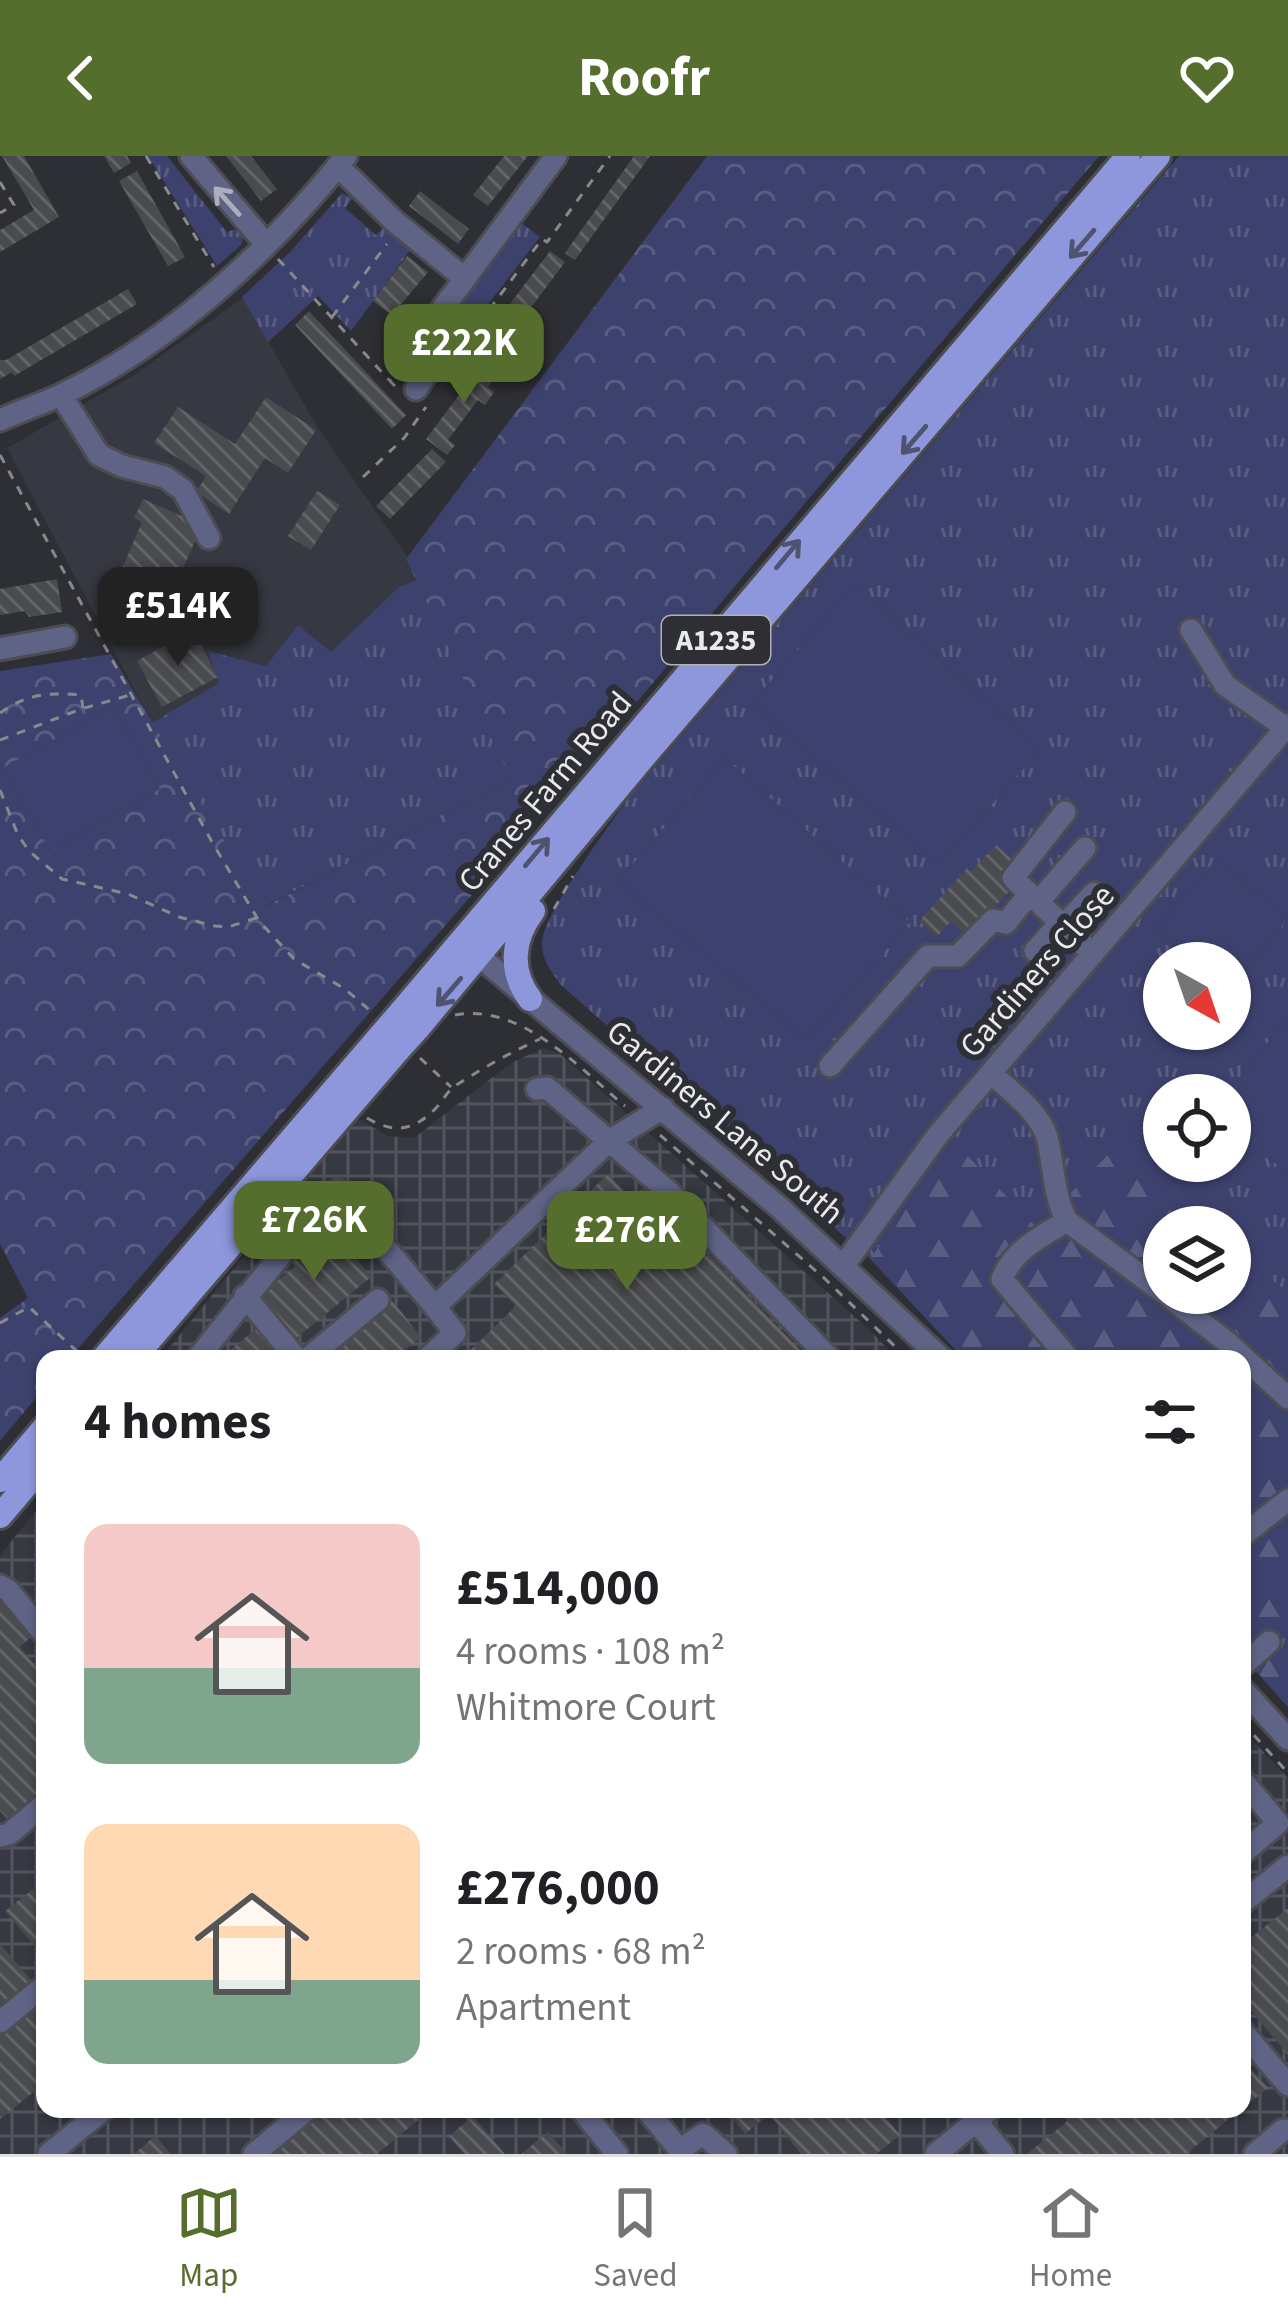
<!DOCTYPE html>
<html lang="en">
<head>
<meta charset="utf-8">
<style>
  :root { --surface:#fff; --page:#f6f6f6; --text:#202124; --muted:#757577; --line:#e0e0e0; --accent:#556e2d }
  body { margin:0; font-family:"Source Sans 3",sans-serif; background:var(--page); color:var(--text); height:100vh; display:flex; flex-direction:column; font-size:45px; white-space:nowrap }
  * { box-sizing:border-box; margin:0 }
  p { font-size:39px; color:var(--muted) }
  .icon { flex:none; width:66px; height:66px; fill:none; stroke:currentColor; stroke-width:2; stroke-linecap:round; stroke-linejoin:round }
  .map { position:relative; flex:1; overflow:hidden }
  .drawer { position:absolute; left:36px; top:1194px; width:1215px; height:768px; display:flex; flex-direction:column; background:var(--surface); border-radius:24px; box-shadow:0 3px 9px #0004 }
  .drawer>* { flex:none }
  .needle { width:78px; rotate:140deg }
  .controls { position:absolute; left:1143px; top:786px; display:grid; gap:24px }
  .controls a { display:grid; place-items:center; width:108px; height:108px; border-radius:50%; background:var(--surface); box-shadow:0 3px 9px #0004; font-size:60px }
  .price { position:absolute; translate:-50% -102px; padding:0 27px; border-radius:24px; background:var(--accent); color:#fff; font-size:39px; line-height:78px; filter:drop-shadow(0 3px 6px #0008) }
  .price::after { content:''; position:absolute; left:50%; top:72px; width:36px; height:27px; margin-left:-18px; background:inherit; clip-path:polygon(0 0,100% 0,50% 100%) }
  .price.on { background:#222; color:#fff }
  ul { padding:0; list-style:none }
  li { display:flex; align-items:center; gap:36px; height:300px; padding:0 48px }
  li span { display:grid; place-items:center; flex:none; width:336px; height:240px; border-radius:24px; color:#555 }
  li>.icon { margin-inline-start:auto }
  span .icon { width:144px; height:144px; fill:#fffc; stroke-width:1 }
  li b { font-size:51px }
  h2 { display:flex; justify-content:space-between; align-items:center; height:144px; padding:0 48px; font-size:51px }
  header { display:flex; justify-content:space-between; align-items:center; height:156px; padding:0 48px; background:var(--accent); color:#fff; font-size:54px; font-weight:700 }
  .dock { display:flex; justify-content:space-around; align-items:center; height:168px; border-top:3px solid var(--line); background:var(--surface); font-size:33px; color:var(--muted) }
  .dock a { display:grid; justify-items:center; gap:6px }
  .dock .on { color:var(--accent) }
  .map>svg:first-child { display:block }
  .built { fill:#363842 }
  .industrial { fill:url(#industrial-grid) }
  .grass { fill:url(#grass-tufts); fill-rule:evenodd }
  .forest { fill:url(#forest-firs) }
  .park { fill:url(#park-crowns) }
  .pitch { fill:#3d416d }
  .building { fill:url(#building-back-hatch) }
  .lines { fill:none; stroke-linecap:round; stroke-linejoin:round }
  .minor-casing { stroke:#4c4d52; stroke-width:27 }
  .major-casing { stroke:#4c4d52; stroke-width:30 }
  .path { stroke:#88898d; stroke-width:3; stroke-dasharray:9 9; stroke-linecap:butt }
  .minor { stroke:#5f6486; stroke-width:21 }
  .major { stroke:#8e97dc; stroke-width:24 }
  .major-bridge-casing { stroke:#4c4d52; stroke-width:30; stroke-linecap:butt }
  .major-bridge { stroke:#8e97dc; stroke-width:24 }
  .oneway { stroke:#abaebf }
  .oneway2 { stroke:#50536f }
  .labels { text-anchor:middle; stroke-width:12; stroke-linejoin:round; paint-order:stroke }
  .shield { fill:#2e2f34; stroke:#b1b2b6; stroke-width:3 }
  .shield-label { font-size:30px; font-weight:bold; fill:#e9eaed }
  .street-label { font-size:33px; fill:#e9eaed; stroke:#2e2f34 }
</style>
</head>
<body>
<header><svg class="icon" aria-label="back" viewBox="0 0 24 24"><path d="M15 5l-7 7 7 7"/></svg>Roofr<svg class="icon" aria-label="heart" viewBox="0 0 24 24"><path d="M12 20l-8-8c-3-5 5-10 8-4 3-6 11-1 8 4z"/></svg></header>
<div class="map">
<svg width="1288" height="1998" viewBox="0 0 1288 1998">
  <defs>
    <pattern id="industrial-grid" width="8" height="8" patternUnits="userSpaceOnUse" patternTransform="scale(3)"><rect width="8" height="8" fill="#363842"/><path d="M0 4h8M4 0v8" fill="none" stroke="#53555e"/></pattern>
    <pattern id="grass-tufts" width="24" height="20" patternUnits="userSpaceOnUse" patternTransform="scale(3)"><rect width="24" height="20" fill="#3d416d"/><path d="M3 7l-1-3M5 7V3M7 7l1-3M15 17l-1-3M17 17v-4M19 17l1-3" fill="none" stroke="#595d82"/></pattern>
    <pattern id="forest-firs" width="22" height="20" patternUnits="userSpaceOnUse" patternTransform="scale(3)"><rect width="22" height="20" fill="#3d416d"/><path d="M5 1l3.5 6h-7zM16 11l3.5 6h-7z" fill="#595d82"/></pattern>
    <pattern id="park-crowns" width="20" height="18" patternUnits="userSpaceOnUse" patternTransform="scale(3)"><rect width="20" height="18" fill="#3d416d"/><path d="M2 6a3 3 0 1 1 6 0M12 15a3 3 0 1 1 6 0" fill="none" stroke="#595d82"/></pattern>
    <pattern id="building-back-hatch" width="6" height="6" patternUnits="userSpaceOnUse" patternTransform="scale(3)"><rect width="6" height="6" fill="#4a4b4f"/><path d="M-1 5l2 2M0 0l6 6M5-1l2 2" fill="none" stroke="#646569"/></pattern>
  </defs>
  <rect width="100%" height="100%" fill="#2e2f34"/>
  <path class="built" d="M243,142L318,272L422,422L263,751L152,567L7,292L134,219Z"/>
  <path class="industrial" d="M544,892L559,897L873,1177L897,1203H160L357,962L388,980L414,982L511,907Z
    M45,1344V1953H1242V1573L1288,1622V1998H0V1399Z"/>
  <path class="grass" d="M148,0H167L227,76L239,72L244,78L241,89L217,110Z
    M1179,0H1288V1551L1242,1500V1203H964L871,1104L560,828C551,815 541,803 542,786C544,757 611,667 630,640ZM1164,807H1230V873H1164ZM1164,939H1230V1005H1164ZM1164,1071H1230V1137H1164Z
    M342,37L353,42L345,52L376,79L385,70L411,93L351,175L318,140L268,186L242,141L290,96Z
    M519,65L540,81L462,182L446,164Z
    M422,422L512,623L263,751L152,567L219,527L208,495L266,510L298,469L331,496L399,431Z"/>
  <path class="forest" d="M1124,982L1217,1071H1164V1137H1230V1083L1288,1139V1459L1264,1481L1288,1507V1551L1242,1498V1203H966L871,1102L952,984L1037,1072Z"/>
  <path class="park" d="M707,0H1099L536,665L69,1203H45V1231L0,1285V1162L28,1142L0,1088V515L111,498L264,751L511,623L406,403Z"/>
  <path class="pitch" d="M855,427L1040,594L939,708L752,547Z
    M114,550L160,633L50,695L3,612Z
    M725,602L910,766L807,884L618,725Z
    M1217,702L1288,762L1230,832V807H1198L1157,772Z
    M1288,862V1018L1230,970V939H1225Z"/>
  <path class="building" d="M2,0H24L59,61L0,96V74L34,54Z
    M104,0H127L131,7L114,17Z
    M226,0H251L277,33L261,45Z
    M504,0H528L488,50L473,39Z
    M634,0H650L575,104L565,97Z
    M137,15L185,101L168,110L119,25Z
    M420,35L469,73L458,88L409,50Z
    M550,95L565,106L494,201L479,189Z
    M407,100L428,116L392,159L373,145Z
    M128,133L137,148L14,220L12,216L0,223V204H6Z
    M309,155L406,259L392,273L295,169Z
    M486,203L501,214L488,231L494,236L485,249L478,244L448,284L455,289L447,299L426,283Z
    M266,241L316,274L288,317L265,302L229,358L196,336L206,320L154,287L178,251L235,288Z
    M432,293L446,306L390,363L376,350Z
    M317,335L340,349L311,394L288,380Z
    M143,343L202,369L150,488L99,466L142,366L134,362Z
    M57,423L62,456L29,461L25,455L0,459V433Z
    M193,474L218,521L162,551L137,505Z
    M996,689L1014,705L1003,718L1015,729L968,780L951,765L937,781L919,765L967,712L971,716Z
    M608,1018L631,1042L644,1031L809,1203H461L516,1150L494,1128Z
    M328,1068L371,1121L294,1184L258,1140L295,1111L288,1101Z
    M391,1143L421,1181L394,1203H317Z
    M256,1173L281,1203H219Z
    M0,1442L32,1480L20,1491L45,1521V1637L10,1666L0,1655Z
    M45,1724V1802L5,1755Z
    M1288,1752V1899L1242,1844V1789Z
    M0,1788L33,1826L0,1853Z
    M41,1840L45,1846V1927L0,1963V1874Z
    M1242,1903L1268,1932L1242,1953Z
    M322,1953H418L423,1960L377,1998H265Z
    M725,1953H879L900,1979L876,1998H801L769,1958L745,1978Z
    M1082,1953H1241L1186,1998H1027Z
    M473,1960L505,1998H464L449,1980Z
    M548,1976L567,1998H521Z
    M155,1980L171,1998H134Z"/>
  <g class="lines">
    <defs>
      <path id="minor" d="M191,0L266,88
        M338,10L394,65L463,121
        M416,233L442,195L437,160L556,0
        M61,239L99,299L122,310L165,321L183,334L209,382
        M0,264C20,255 41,248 61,239C171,186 270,95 346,0
        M1191,474L1225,529L1286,572
        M0,493L65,481
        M1065,656L1013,722L1093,798
        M1038,746L1085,692
        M1063,770L1094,737
        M467,790L779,1051L942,1203
        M1035,795L1060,767
        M830,910L928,800H958L993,764L1006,767L1029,738
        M991,917C1010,935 1039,955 1047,981C1054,1009 1053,1039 1067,1065L1164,1137
        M537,933L547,932L669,1036L830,1203
        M338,1035L435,1151
        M1067,1065C1042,1080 1013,1094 1002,1123L1069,1203
        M844,1109L937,980L1288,569
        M1164,1137L1228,1187L1288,1242
        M245,1140L297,1203
        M197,1203L313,1059
        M307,1203L378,1144
        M427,1203L455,1177L435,1151L609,985L663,952
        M1242,1380L1288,1344
        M0,1430L8,1434L45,1479
        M1242,1510L1269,1486
        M1242,1533L1288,1583
        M1242,1624L1278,1667L1242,1698
        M0,1680L9,1678L45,1648
        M1242,1747L1288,1710
        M0,1866L45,1829
        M1242,1875L1288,1929
        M581,1953L617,1998
        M646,1953L683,1998
        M976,1965L1003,1998
        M680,1994L703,1978L726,1998
        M49,1998L104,1953
        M254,1998L308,1953
        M936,1998L991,1953
        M1255,1998L1283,1974"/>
      <path id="major" d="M530,843C509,815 512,783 533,755
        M400,857L1128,0
        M418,872L641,604L1158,0
        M103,1203L381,879
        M133,1203L399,893
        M0,1324L45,1271
        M0,1360L45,1307"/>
    </defs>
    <use href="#minor" class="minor-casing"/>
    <use href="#major" class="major-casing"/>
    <path class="path" d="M146,0L214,111
      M0,26L14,49L0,57
      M278,103L389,224
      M332,161L387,88
      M462,199L465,186L542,83L547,86L610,0
      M395,230L390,225L419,177
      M0,299L212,686L259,765L294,803L345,833L374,858
      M363,321L404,282L426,251
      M0,557C26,538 50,536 81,539L83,552
      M0,584L81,553L130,539
      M0,634L18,679L29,695L62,723L128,738L179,761L215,770L228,771L256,762
      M554,753L573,720
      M455,859C521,847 578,911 625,950
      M420,902L451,931
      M367,962C394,978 414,975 436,952C443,945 447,935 455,930C481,913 511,896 540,883
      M660,979L824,1122L908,1203
      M0,1167L29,1151L82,1200
      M1242,1566L1288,1617"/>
    <use href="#minor" class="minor"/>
    <use href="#major" class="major"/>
    <defs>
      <path id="major-bridge" d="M381,879L400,857
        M399,893L418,872"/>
    </defs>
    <use href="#major-bridge" class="major-bridge-casing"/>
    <use href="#major-bridge" class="major-bridge"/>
  </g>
  <defs><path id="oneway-shaft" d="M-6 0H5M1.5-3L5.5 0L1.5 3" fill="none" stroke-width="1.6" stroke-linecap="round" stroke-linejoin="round" transform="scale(3)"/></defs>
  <use class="oneway" href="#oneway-shaft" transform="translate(227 45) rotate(-132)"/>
  <g class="oneway2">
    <use href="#oneway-shaft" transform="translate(1082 88) rotate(131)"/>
    <use href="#oneway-shaft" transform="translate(914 284) rotate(131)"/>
    <use href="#oneway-shaft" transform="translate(788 398) rotate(-50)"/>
    <use href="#oneway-shaft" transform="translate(537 696) rotate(-50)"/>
    <use href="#oneway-shaft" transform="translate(449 836) rotate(131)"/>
  </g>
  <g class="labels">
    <rect class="shield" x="662" y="460" width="108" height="48" rx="9"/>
    <g class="shield-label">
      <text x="716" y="494">A1235</text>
    </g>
    <g class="street-label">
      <text transform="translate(544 635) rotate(-50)" y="12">Cranes Farm Road</text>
      <text transform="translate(1036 814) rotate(-49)" y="12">Gardiners Close</text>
      <text transform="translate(726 965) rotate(40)" y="12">Gardiners Lane South</text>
    </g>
  </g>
</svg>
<div class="controls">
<a><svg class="needle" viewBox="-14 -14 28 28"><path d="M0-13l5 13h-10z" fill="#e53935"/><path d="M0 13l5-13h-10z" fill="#757577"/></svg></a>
<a><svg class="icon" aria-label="locate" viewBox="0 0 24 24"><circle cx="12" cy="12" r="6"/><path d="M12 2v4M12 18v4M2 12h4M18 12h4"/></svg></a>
<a><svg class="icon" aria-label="layers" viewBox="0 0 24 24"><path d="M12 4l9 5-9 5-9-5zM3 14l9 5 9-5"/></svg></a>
</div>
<b class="price" style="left:464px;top:250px">£222K</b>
<b class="price on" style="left:178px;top:513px">£514K</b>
<b class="price" style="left:314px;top:1127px">£726K</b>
<b class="price" style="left:627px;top:1137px">£276K</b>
<section class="drawer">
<h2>4 homes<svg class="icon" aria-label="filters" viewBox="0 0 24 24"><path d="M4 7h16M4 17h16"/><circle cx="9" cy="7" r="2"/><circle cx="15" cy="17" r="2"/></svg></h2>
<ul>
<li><span style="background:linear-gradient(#f6c9c9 60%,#7fa58c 0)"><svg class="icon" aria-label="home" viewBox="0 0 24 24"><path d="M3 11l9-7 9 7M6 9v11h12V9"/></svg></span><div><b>£514,000</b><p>4 rooms · 108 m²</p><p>Whitmore Court</p></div></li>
<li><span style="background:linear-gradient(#ffd9b3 65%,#7fa58c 0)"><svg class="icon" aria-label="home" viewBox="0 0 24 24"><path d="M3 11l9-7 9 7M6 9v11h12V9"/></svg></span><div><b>£276,000</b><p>2 rooms · 68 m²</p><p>Apartment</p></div></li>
</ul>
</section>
</div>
<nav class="dock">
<a class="on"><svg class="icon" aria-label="map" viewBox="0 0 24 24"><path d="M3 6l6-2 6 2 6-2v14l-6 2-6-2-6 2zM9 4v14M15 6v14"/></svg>Map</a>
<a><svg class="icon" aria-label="saved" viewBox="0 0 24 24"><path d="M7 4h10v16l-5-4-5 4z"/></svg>Saved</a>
<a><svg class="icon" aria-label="home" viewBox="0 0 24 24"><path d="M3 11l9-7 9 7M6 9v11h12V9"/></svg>Home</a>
</nav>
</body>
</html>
